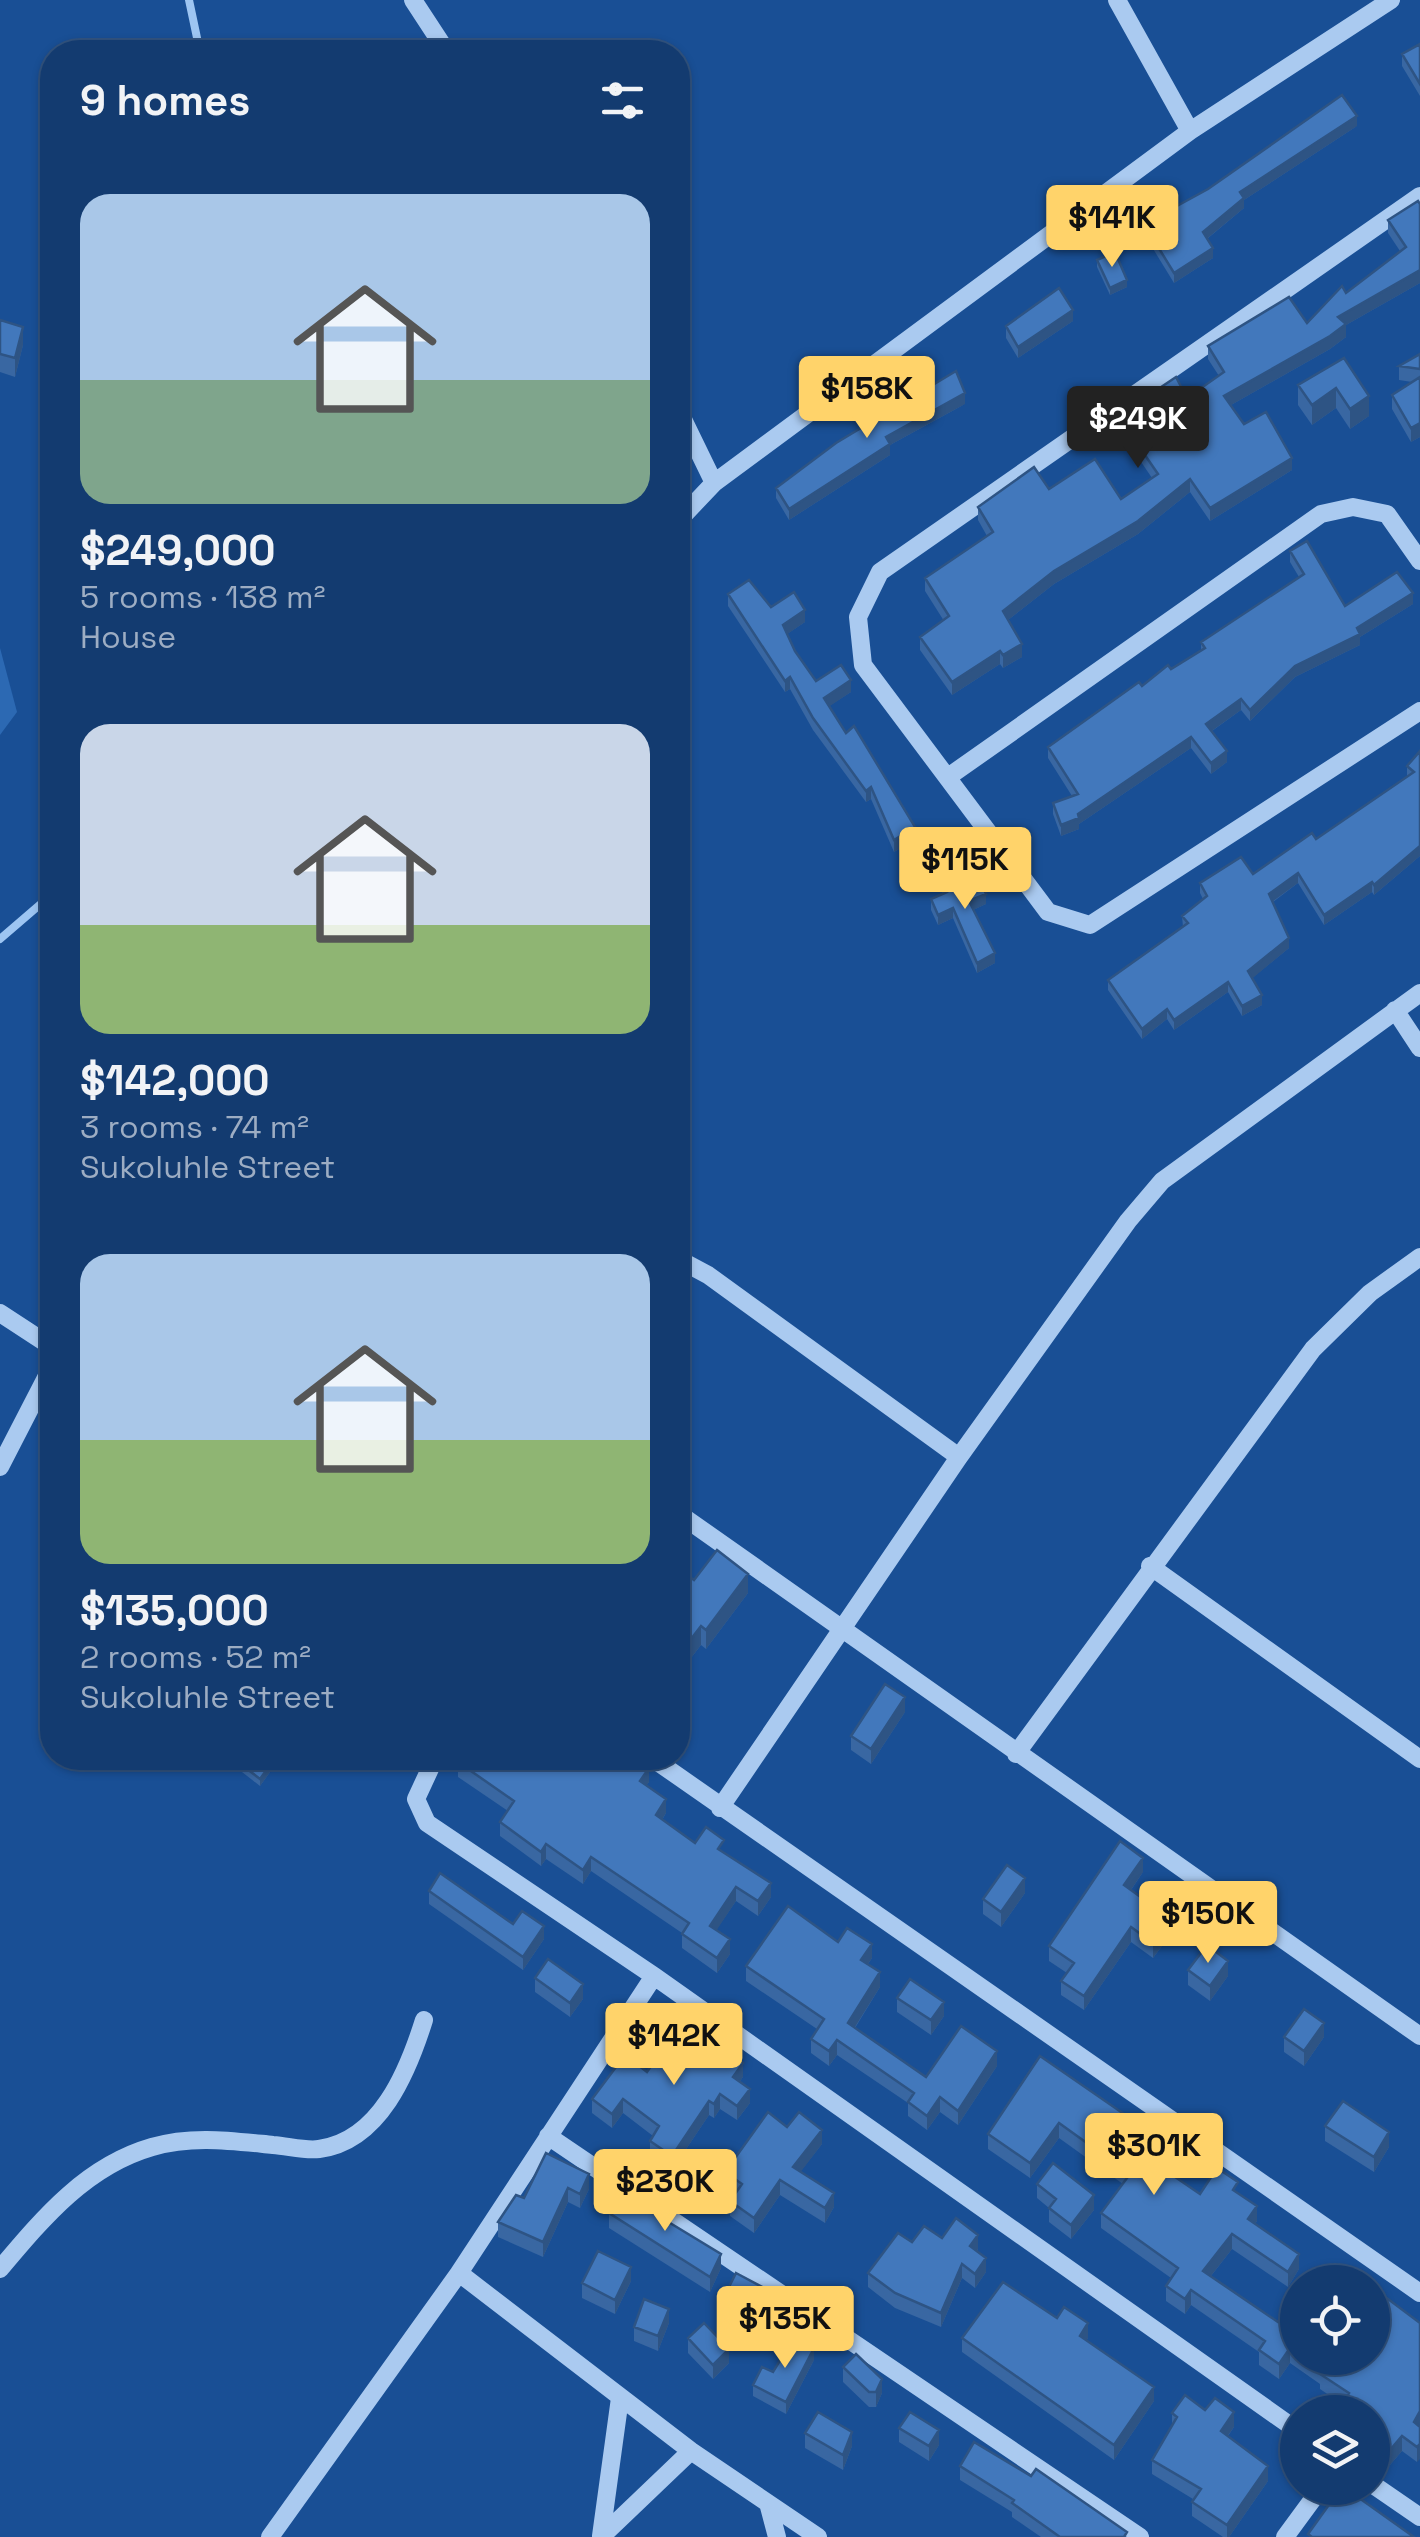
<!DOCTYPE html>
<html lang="en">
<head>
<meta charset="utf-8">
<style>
  :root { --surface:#133b70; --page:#1c4275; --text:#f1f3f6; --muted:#9dadc3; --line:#325583; --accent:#ffd36a }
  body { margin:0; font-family:"Space Grotesk",sans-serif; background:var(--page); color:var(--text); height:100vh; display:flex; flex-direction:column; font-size:38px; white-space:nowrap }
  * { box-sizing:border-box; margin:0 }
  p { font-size:32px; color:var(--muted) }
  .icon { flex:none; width:55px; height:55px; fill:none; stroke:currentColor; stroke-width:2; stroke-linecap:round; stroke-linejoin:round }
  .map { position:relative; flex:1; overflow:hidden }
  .drawer { position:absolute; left:40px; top:40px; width:650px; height:1730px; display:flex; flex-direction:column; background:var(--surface); border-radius:40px; box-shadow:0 2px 8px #0004,0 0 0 2px var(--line) }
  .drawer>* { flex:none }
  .tools { position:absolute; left:1280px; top:2265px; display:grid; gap:20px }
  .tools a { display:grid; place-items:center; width:110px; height:110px; border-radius:50%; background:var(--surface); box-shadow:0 2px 8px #0004,0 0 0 2px var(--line); font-size:50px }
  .price { position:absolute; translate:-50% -85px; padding:0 22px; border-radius:10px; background:var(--accent); color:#111; font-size:32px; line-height:65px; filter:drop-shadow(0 2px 5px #0008) }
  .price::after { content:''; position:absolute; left:50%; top:60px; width:30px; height:22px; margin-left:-15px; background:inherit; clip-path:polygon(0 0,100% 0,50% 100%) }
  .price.active { background:#222; color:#fff }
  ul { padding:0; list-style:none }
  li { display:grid; align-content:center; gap:20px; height:530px; padding:0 40px }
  li span { display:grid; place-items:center; height:310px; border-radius:30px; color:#555 }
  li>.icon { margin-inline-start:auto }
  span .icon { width:180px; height:180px; fill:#fffc; stroke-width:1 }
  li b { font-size:42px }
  h2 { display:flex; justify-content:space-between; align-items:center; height:120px; padding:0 40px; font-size:42px }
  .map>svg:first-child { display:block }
  .green { fill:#2c69b3 }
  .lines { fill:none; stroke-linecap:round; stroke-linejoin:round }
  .stream { stroke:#9dc5f2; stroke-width:8 }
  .minor { stroke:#aacaf0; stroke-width:18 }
  .wall { fill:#3967a2 }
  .shaded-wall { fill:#2e5484 }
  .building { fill:#4278bc; stroke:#2e5484; stroke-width:2.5 }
</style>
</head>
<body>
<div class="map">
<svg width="1420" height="2537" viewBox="0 0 1420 2537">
  <rect width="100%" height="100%" fill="#194f95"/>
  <path class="green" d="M0,648L17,712L0,735Z"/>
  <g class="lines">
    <path class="stream" d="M189,0L200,52
      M0,939L43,902L52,879"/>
    <path class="minor" d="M413,0L447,52
      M1117,0L1190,131
      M1420,196L880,572L858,617L863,665L1048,912L1090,925L1420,711
      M678,409L714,483
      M678,521L714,483L1190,131L1391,0
      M948,777L1321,514L1353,507L1387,514L1420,561
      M1395,1010L1420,1048
      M678,1259L708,1275L959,1457
      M0,1313L52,1347
      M0,1467L52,1366
      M678,1513L1420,2036
      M1150,1566L1420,1759
      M1016,1754L1313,1349L1370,1293L1420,1257
      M435,1758L416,1799L427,1823L654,1976L1298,2431
      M652,1758L1420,2293
      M720,1808L959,1457L1128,1221L1162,1181L1420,993
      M654,1976L459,2273L691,2451L818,2537
      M548,2136L1140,2537
      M0,2269C43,2218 86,2166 152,2147C192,2135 233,2141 273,2145C288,2146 305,2151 319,2149C380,2141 408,2071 424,2020
      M1372,2484L1420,2517
      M768,2503L777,2537
      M601,2536L620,2398
      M270,2537L459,2273
      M601,2537L691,2451
      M1285,2537L1321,2488"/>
  </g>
  <path class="wall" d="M1420,44V96L1402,66V54Z
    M1357,126L1244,200V208L1207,239L1213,258L1174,283L1144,234V224Z
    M1420,204V283L1346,325V337L1330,349L1231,405L1244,424L1292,470L1210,521L1190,492L1138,534L1054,584L1008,620L1022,657L1003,668L1000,664L952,695L920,650V637L944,621L925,591V578L987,536L978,520V507L1049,489L1121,499L1152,478L1118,428V416L1187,398L1219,376L1208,359V346L1307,323L1400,251L1388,233V220Z
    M1097,260L1127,287L1110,295L1097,267Z
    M0,320L23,345L15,377L0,372Z
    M1073,321L1018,358L1006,338V326Z
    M1420,354V437L1411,442L1392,409V395L1412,382L1399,380V366Z
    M1344,358L1369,416L1350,429L1336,408L1312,425L1298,405V385Z
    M965,404L890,445V455L789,520L776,498V488Z
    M1290,551L1345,606L1413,604L1360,637V645L1295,677L1250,721L1241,710L1212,731L1227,762L1211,774L1191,748L1079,824V829L1061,836L1053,814V803L1072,796L1048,758V747L1142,686L1201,650V642L1299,577L1290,562Z
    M728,594L771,607L805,622L787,634L795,651L816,681L851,692L829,706L932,867L916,876L899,849L894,852L871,799L866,802L813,730L790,689L785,692L728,606Z
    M1420,751V856L1374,895L1372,892L1324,925L1298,883L1273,902L1289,948L1252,978L1262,1005L1242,1016L1228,992L1174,1030L1167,1019L1142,1039L1108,990V980L1183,927L1182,916L1203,899L1200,893V883L1253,874L1316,839L1407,776V766Z
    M940,876L961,886L986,904L973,910L995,963L977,973L953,918L938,925L931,910V899L943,894L940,887Z
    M678,1568L694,1580L748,1593L706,1649L701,1645L678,1675Z
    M905,1712L871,1764L851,1750V1736Z
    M458,1762L649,1782L646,1785L666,1813L662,1820L695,1843L724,1853L771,1897L758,1916L736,1901L716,1930L730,1954L717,1973L682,1948V1933L591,1871L583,1884L546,1859L541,1866L500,1836V1822L508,1811L458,1777Z
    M242,1765L273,1768L260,1786L242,1772Z
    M1143,1872L1131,1890L1171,1934L1153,1958L1131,1942L1084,2010L1061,1995V1981L1067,1973L1049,1961V1946Z
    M429,1891L513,1924L544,1939L523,1970L429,1904Z
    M1025,1893L1001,1927L983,1914V1899Z
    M838,1942L872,1958L868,1964L880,1987L855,2028L926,2077L997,2066L958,2125L940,2112L927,2130L908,2116V2103L837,2055L829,2066L811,2053V2039L817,2029L746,1981V1966Z
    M1188,1970L1228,1976L1210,2001L1188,1985Z
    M535,1978L583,1999L570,2017L535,1992Z
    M897,1998L944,2016L931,2035L897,2012Z
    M1284,2037H1324L1304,2066L1284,2052Z
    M1040,2056L1137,2138L1131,2147L1200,2194L1238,2193L1257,2221L1255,2224L1299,2269L1288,2287L1232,2249L1211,2276L1278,2322L1298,2295V2358H1372L1420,2323L1417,2462L1402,2451L1390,2465L1372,2451V2412H1342V2404L1320,2389V2384L1290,2363L1279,2379L1259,2365V2352L1191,2305L1185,2314L1166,2301V2286L1171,2278L1101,2228V2213L1123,2184L1059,2138L1030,2178L988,2149V2134Z
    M647,2072L743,2077L740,2081L750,2103L737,2120L720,2109L714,2118L709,2115L672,2170L650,2155V2141L653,2136L623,2113L612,2128L592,2113V2099Z
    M1325,2126L1389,2147L1374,2172L1325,2141Z
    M787,2127L822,2144L800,2172L834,2207L825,2223L780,2195L754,2233L730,2216V2201L735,2194L725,2186V2172Z
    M546,2153L589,2189L580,2208L568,2202L543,2257L498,2237V2222L524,2198Z
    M1037,2184L1094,2210L1071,2239L1049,2222V2208L1037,2198Z
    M609,2213L721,2268L710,2292L609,2228Z
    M942,2238L978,2249L977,2251L986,2272L975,2288L962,2278L941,2327L895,2308L868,2287V2273L912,2242Z
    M631,2281L615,2314L582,2298V2283Z
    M726,2293L764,2302L749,2330L726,2318Z
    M669,2323L658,2351L634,2341V2327Z
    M688,2338L729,2363L713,2379L688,2353Z
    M962,2338H1088L1086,2340L1154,2401L1114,2460L962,2352Z
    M814,2360L786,2414L753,2396V2385L773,2372Z
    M843,2367L882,2393L876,2407H869L843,2382Z
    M1205,2410L1234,2427L1228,2436L1268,2481L1229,2537H1223L1192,2516V2502L1193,2499L1152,2474V2460L1172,2426V2413Z
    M899,2428L939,2445L929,2461L899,2442Z
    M805,2433L852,2446L843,2470L805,2448Z
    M960,2466L1031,2476L1127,2537H1041L1012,2517V2512L960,2480Z"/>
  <path class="shaded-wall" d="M1357,116V126L1244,200V208L1203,242V232L1240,192Z
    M1213,248V258L1174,283V273Z
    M1420,270V283L1346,325V337L1330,349L1224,409V396L1338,317Z
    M1127,280V287L1110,295V288Z
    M1073,310V321L1018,358V347Z
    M23,327V345L15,377V358Z
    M1336,388V408L1312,425V405Z
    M965,393V404L890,445V455L789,520V509L886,437Z
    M1369,396V416L1350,429V409Z
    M1420,423V437L1411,442V428Z
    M1292,458V470L1210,521V508Z
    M1190,479V492L1138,534L1054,584L1003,624V611L1054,571Z
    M1413,593V604L1360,637V645L1295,677L1250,721V710L1295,666Z
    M805,610V622L783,637V625Z
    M1022,644V657L1003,668V655Z
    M1000,651V664L952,695V682Z
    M790,677V689L785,692V681Z
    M851,680V692L824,710V698Z
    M1241,699V710L1206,735V724Z
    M1191,737V748L1079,824V829L1061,836V825Z
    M1227,751V762L1211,774V763Z
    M871,787V799L866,802V791Z
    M899,837V849L894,852V840Z
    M1420,846V856L1374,895V885Z
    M932,855V867L916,876V865Z
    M1298,873V883L1269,904V894Z
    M1372,882V892L1324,925V915Z
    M986,894V904L969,912V901Z
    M953,908V918L938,925V915Z
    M1289,938V948L1248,982V971Z
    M995,953V963L977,973V963Z
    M1228,982V992L1174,1030V1020Z
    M1262,995V1005L1242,1016V1006Z
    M1167,1009V1019L1142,1039V1029Z
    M748,1574V1593L706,1649V1630Z
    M701,1626V1645L678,1675V1656Z
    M905,1697V1712L871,1764V1749Z
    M273,1761V1768L260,1786V1779Z
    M649,1768V1782L640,1795V1781Z
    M666,1799V1813L656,1829V1815Z
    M546,1844V1859L541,1866V1852Z
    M591,1857V1871L583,1884V1870Z
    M1143,1858V1872L1124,1900V1885Z
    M1025,1878V1893L1001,1927V1912Z
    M771,1883V1897L758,1916V1901Z
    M736,1887V1901L710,1940V1926Z
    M1171,1919V1934L1153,1958V1943Z
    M544,1926V1939L523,1970V1957Z
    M1131,1927V1942L1084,2010V1996Z
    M730,1939V1954L717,1973V1958Z
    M872,1944V1958L861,1974V1960Z
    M1228,1961V1976L1210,2001V1986Z
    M880,1972V1987L848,2038V2023Z
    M583,1984V1999L570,2017V2003Z
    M944,2002V2016L931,2035V2020Z
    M1324,2023V2037L1304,2066V2051Z
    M837,2040V2055L829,2066V2051Z
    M997,2051V2066L958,2125V2111Z
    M743,2063V2077L733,2091V2077Z
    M750,2089V2103L737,2120V2106Z
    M720,2094V2109L714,2118V2104Z
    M940,2097V2112L927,2130V2116Z
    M623,2099V2113L612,2128V2114Z
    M709,2101V2115L672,2170V2156Z
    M1059,2123V2138L1030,2178V2163Z
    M1137,2123V2138L1124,2157V2142Z
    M822,2130V2144L793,2182V2167Z
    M1389,2132V2147L1374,2172V2157Z
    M589,2174V2189L580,2208V2194Z
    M780,2180V2195L754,2233V2218Z
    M568,2188V2202L543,2257V2242Z
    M834,2193V2207L825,2223V2208Z
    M1094,2195V2210L1071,2239V2225Z
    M1257,2206V2221L1248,2234V2219Z
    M1232,2234V2249L1203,2286V2271Z
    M978,2235V2249L970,2260V2246Z
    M721,2254V2268L710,2292V2277Z
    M1299,2254V2269L1288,2287V2272Z
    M986,2258V2272L975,2288V2274Z
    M962,2264V2278L941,2327V2313Z
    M631,2267V2281L615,2314V2300Z
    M764,2288V2302L749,2330V2315Z
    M1191,2290V2305L1185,2314V2299Z
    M669,2309V2323L658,2351V2336Z
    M1088,2323V2338L1080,2350V2336Z
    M814,2348V2360L786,2414V2402Z
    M1290,2348V2363L1279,2379V2364Z
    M729,2349V2363L713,2379V2365Z
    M882,2379V2393L876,2407V2392Z
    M1154,2387V2401L1114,2460V2445Z
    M1420,2411V2426L1414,2422Z
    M1234,2412V2427L1221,2445V2431Z
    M939,2430V2445L929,2461V2446Z
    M852,2432V2446L843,2470V2455Z
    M1402,2436V2451L1390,2465V2450Z
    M1420,2444V2459L1417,2462V2447Z
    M1268,2466V2481L1229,2537H1227V2525Z"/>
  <path class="building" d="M1420,44V84L1402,54Z
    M1342,95L1357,116L1240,192L1244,198L1203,232L1213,248L1174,273L1144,224L1208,189Z
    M1418,201L1420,204V270L1338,317L1346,324L1330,336L1224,396L1244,424L1266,412L1292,458L1210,508L1190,479L1138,521L1054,571L1003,611L1022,644L1003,655L1000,651L952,682L920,637L949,616L925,578L993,532L978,507L1034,467L1049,489L1095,459L1121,499L1158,474L1118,416L1176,377L1187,398L1224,372L1208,346L1289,297L1307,323L1342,286L1346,293L1406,247L1388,220Z
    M1115,252L1127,280L1110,288L1097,260Z
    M1059,288L1073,310L1018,347L1006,326Z
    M0,320L23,327L15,358L0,354Z
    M1420,354V369L1399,366Z
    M1344,358L1369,396L1350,409L1336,388L1312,405L1298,385Z
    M956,371L965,393L886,437L890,444L789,509L776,488L836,443Z
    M1420,377V423L1411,428L1392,395Z
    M1307,541L1345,606L1397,572L1413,593L1357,628L1360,634L1295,666L1250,710L1241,699L1206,724L1227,751L1211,763L1191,737L1078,814L1079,818L1061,825L1053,803L1078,794L1048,747L1139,682L1142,686L1168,665L1171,669L1205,648L1201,642L1304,574L1290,551Z
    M749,580L771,607L794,592L805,610L783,625L795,651L816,681L841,665L851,680L824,698L846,733L854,726L932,855L916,865L899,837L894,840L871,787L866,791L813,718L790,677L785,681L728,594Z
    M1420,751V846L1374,885L1372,882L1324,915L1298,873L1269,894L1289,938L1248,971L1262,995L1242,1006L1228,982L1174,1020L1167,1009L1142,1029L1108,980L1188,923L1182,916L1207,896L1200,883L1241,857L1253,874L1312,833L1316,839L1414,772L1407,766Z
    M953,870L961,886L979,878L986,894L969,901L995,953L977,963L953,908L938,915L931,899L947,892L940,876Z
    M717,1550L748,1574L706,1630L701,1626L678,1656V1616L681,1611L678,1608V1568L694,1580Z
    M885,1684L905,1697L871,1749L851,1736Z
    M248,1758H269L273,1761L260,1779L242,1765Z
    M462,1758H616L620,1760L622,1758H634L649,1768L640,1781L666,1799L656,1815L695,1843L706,1827L724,1840L718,1849L771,1883L758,1901L736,1887L710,1926L730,1939L717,1958L682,1934L689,1923L591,1857L583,1870L546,1844L541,1852L500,1822L514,1801L458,1762Z
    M1120,1841L1143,1858L1124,1885L1171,1919L1153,1943L1131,1927L1084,1996L1061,1981L1074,1963L1049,1946Z
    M1007,1865L1025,1878L1001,1912L983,1899Z
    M440,1873L513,1924L522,1911L544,1926L523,1957L429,1891Z
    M788,1906L838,1942L847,1928L872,1944L861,1960L880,1972L848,2023L926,2077L961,2026L997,2051L958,2111L940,2097L927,2116L908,2102L914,2093L837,2040L829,2051L811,2039L824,2019L746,1966Z
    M1207,1945L1228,1961L1210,1986L1188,1970Z
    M548,1959L583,1984L570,2003L535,1978Z
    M910,1979L944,2002L931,2020L897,1998Z
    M1304,2009L1324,2023L1304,2051L1284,2037Z
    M675,2032L711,2057L719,2046L743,2063L733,2077L750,2089L737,2106L720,2094L714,2104L709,2101L672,2156L650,2141L659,2126L623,2099L612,2114L592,2099L625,2055L647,2072Z
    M1040,2056L1137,2123L1124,2142L1200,2194L1217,2168L1238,2182L1233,2190L1257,2206L1248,2219L1299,2254L1288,2272L1232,2234L1203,2271L1278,2322L1298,2295V2353L1290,2348L1279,2364L1259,2350L1265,2341L1191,2290L1185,2299L1166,2286L1178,2268L1101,2213L1130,2174L1059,2123L1030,2163L988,2134Z
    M1343,2101L1389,2132L1374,2157L1325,2126Z
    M768,2112L787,2127L799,2112L822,2130L793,2167L834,2193L825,2208L780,2180L754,2218L730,2201L742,2184L725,2172Z
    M546,2153L589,2174L580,2194L568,2188L543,2242L498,2222L516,2195L524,2198Z
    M1053,2163L1094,2195L1071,2225L1049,2208L1056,2199L1037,2184Z
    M619,2192L721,2254L710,2277L609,2213V2206Z
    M956,2218L978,2235L970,2246L986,2258L975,2274L962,2264L941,2313L895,2293L868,2273L898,2233L912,2242L924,2226L942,2238Z
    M598,2251L631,2267L615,2300L582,2283Z
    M736,2273L764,2288L749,2315L726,2303L730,2296L726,2293Z
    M1312,2275L1323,2282H1307Z
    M1003,2282L1057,2318L1064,2307L1088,2323L1080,2336L1154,2387L1114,2445L962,2338Z
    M1384,2296L1420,2323V2411L1414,2422L1420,2427V2444L1417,2447L1402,2436L1390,2450L1372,2436V2412H1355L1342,2404L1349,2393L1320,2374L1322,2371L1304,2358H1372V2312Z
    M644,2299L669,2309L658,2336L634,2327Z
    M704,2323L729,2349L713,2365L688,2338Z
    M795,2336L814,2348L786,2402L753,2385L762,2367L773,2372Z
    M856,2354L882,2379L876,2392H869L843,2367Z
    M1185,2395L1205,2410L1215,2398L1234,2412L1221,2431L1268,2466L1227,2525L1192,2502L1201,2489L1152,2460L1177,2417L1172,2413Z
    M818,2412L852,2432L843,2455L805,2433Z
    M910,2412L939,2430L929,2446L899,2428Z
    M974,2442L1031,2476L1036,2469L1127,2532L1124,2537H1060L1012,2503L1014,2500L960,2466Z
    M1341,2488H1345L1414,2537H1312L1308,2534Z"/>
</svg>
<div class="tools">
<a><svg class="icon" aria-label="locate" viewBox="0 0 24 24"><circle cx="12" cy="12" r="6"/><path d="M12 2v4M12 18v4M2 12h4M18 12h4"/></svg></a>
<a><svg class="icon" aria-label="layers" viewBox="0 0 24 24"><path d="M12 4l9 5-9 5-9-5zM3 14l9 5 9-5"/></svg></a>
</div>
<b class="price" style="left:1112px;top:270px">$141K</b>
<b class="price" style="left:867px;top:441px">$158K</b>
<b class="price active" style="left:1138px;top:471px">$249K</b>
<b class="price" style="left:965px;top:912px">$115K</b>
<b class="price" style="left:1208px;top:1966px">$150K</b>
<b class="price" style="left:674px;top:2088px">$142K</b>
<b class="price" style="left:1154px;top:2198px">$301K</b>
<b class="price" style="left:665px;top:2234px">$230K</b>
<b class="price" style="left:785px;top:2371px">$135K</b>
<section class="drawer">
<h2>9 homes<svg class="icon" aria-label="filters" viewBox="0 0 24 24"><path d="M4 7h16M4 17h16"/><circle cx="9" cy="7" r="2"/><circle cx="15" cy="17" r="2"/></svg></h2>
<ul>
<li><span style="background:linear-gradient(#a9c7e8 60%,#7fa58c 0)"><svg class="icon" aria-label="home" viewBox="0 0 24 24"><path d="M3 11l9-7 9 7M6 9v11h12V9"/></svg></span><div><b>$249,000</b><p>5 rooms · 138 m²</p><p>House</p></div></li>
<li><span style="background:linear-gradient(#c9d6e8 65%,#8fb573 0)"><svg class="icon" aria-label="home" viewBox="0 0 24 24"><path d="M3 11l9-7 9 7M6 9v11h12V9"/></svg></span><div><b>$142,000</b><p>3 rooms · 74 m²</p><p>Sukoluhle Street</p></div></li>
<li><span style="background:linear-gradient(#a9c7e8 60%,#8fb573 0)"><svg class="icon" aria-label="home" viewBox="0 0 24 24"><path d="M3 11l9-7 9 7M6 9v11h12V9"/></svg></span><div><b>$135,000</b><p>2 rooms · 52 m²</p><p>Sukoluhle Street</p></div></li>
</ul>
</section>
</div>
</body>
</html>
